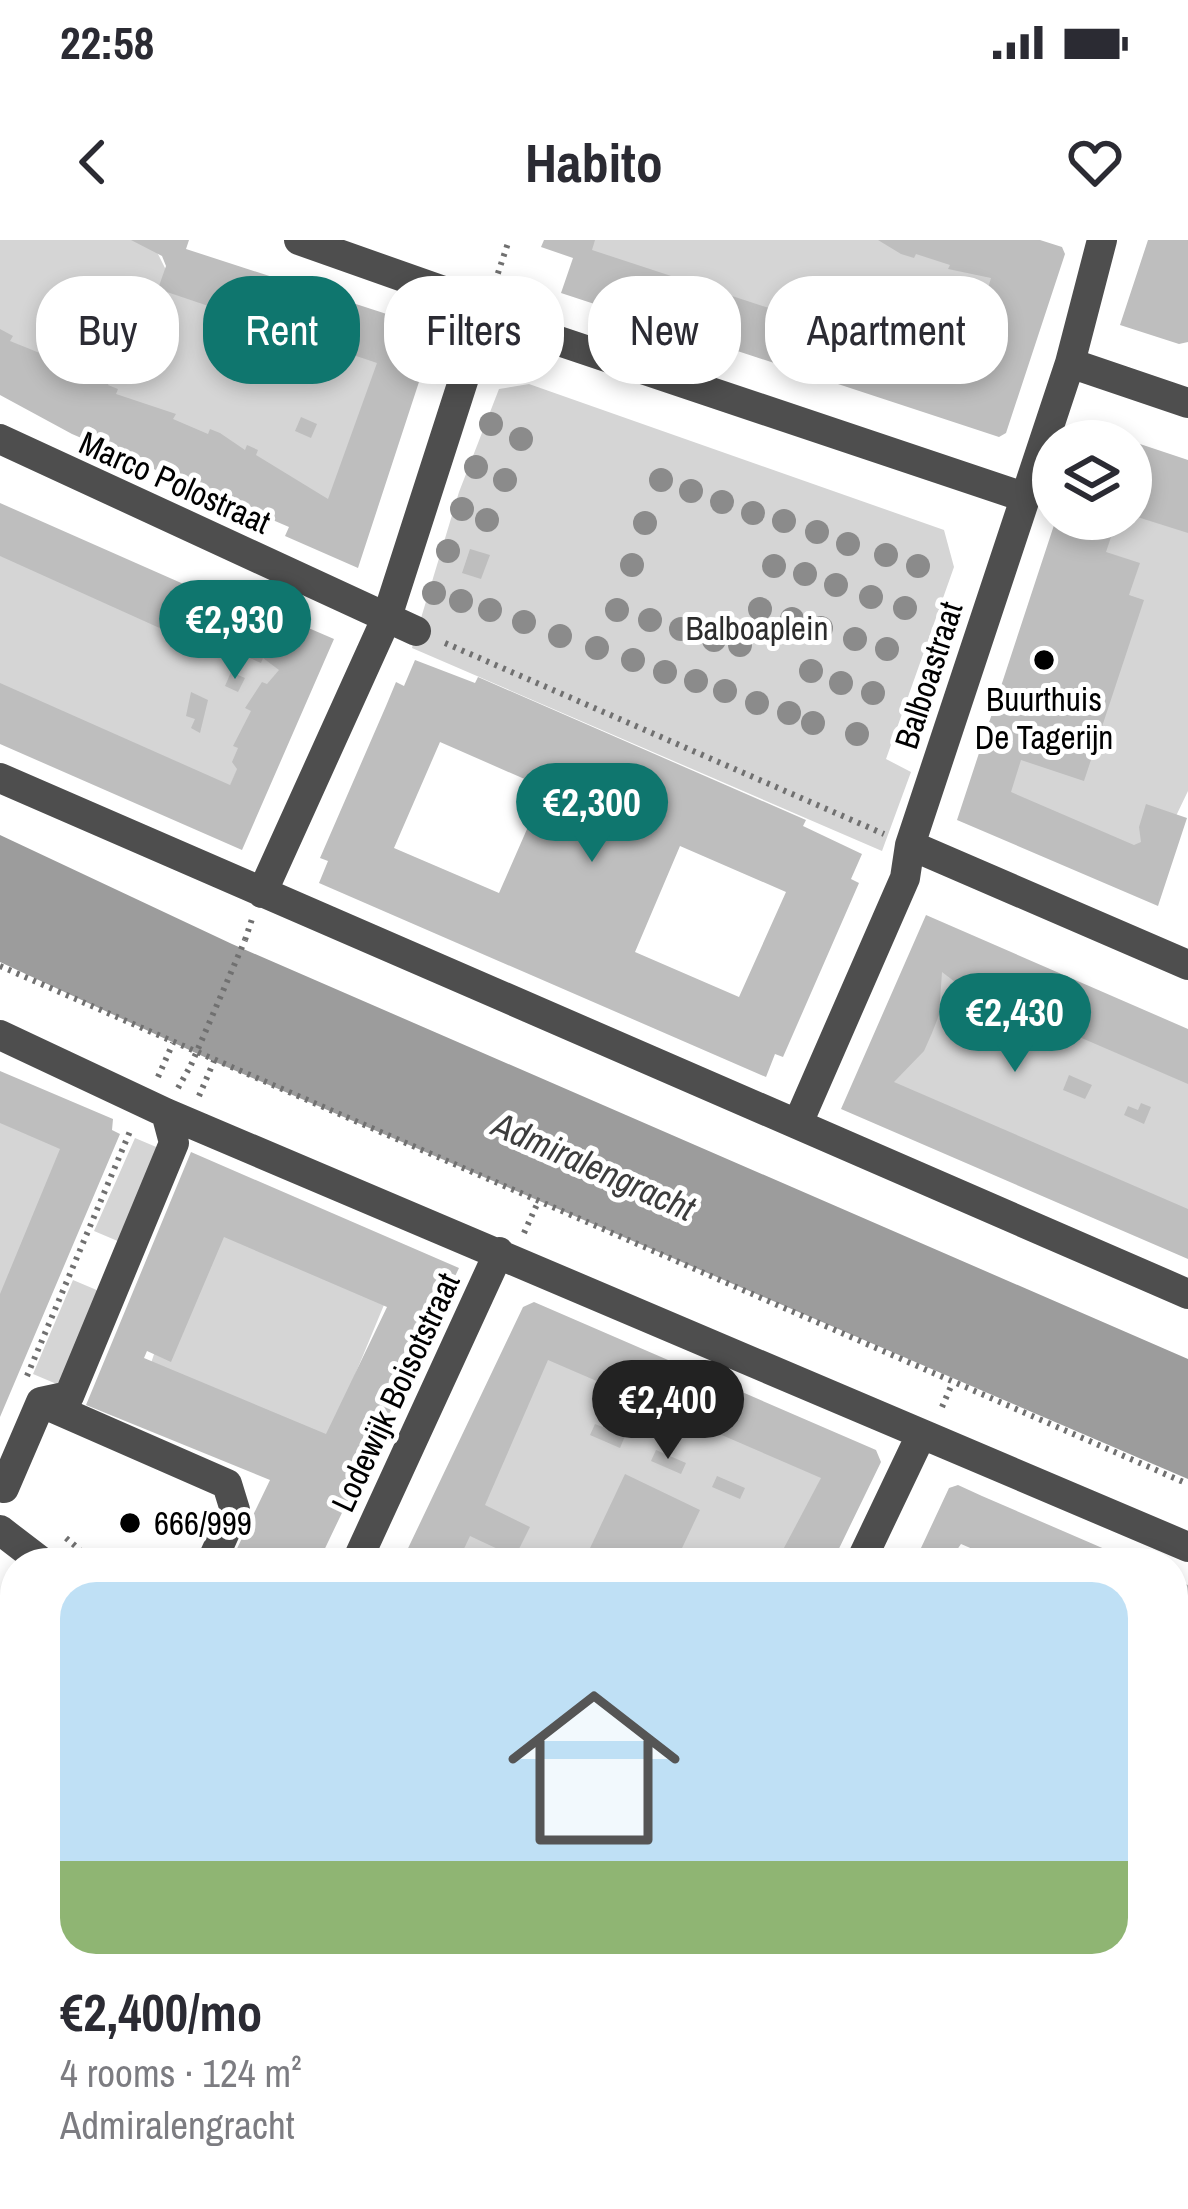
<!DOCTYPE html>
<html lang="en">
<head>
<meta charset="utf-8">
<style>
  :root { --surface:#fff; --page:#f7f7f7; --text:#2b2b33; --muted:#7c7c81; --accent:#0f766e }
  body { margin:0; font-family:"Archivo Narrow",sans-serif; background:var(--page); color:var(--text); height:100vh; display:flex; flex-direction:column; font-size:45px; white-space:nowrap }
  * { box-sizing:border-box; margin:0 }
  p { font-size:39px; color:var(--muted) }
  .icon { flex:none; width:66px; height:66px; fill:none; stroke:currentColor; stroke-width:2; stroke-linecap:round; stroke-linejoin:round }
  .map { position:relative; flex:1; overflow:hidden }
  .panel { position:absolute; left:0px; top:1308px; width:1188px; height:663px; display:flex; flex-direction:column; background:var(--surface); border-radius:48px 48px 0 0; box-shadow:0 6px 18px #0003 }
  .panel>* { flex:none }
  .banner { position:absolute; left:36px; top:36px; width:1116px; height:108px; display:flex; gap:24px }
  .tools { position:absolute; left:1032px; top:180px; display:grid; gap:24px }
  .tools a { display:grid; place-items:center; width:120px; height:120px; border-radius:50%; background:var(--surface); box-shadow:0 6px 18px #0003; font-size:60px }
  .price { position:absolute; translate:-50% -102px; padding:0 27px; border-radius:42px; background:var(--accent); color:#fff; font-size:39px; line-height:78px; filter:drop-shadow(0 3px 6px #0008) }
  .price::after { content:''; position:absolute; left:50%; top:72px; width:36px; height:27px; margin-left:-18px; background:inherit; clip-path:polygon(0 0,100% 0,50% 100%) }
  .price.current { background:#222; color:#fff }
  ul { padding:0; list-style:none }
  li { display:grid; align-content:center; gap:24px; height:636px; padding:0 60px }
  li span { display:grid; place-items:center; height:372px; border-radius:36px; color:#555 }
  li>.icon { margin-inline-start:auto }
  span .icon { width:216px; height:216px; fill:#fffc; stroke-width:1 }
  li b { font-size:51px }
  .pill { padding:0 42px; border-radius:48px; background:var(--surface); box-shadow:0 6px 18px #0003; font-size:42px; line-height:108px }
  .pill.current { background:var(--accent); color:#fff }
  .status { display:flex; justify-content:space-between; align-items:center; height:84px; padding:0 60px; background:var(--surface); direction:ltr }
  .status svg { height:33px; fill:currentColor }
  header { display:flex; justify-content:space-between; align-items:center; height:156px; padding:0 60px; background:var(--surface); font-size:54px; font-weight:700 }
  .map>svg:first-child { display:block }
  .green { fill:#d5d5d5 }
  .water { fill:#9c9c9c }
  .building { fill:#bebebe; fill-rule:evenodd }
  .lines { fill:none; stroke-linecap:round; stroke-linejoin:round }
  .path { stroke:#707070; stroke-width:6; stroke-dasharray:3 6; stroke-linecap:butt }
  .minor { stroke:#4e4e4e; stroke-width:30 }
  .path-bridge { stroke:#707070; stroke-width:6; stroke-dasharray:3 6; stroke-linecap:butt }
  .tree { fill:#8b8b8b }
  .poi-dot { fill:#000; stroke:#fff; stroke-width:4.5 }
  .labels { text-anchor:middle; stroke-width:10; stroke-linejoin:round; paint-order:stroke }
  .street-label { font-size:33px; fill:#000; stroke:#fff }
  .park-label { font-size:33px; fill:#2c2c2c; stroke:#fff }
  .poi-label { font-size:33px; fill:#000; stroke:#fff }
  .water-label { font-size:36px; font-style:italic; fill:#3d3d3d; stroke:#fff }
</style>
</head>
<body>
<div class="status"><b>22:58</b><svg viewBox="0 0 49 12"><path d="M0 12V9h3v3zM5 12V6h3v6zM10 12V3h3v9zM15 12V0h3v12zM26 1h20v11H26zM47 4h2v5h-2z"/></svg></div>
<header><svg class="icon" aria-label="back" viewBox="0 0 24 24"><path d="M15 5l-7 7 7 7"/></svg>Habito<svg class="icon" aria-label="heart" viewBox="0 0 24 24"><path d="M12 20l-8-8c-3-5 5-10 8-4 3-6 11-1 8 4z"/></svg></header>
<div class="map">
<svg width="1188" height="1969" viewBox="0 0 1188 1969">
  <rect width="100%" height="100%" fill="#fff"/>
  <path class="green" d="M0,0H137L156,10L174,46L381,120L347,282L0,127Z
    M589,0H906L1000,33L958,142L581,24Z
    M529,144L944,290L954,327L886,519L911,532L882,611L412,408L459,252L499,149Z
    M1131,266L1188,281V551L1152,626L994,558L1098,322L1111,279H1131Z
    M0,301L285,422L218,573L0,479Z
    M936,715L1188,817V981L879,850Z
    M0,872L74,909L0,1066Z
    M135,898L161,909L120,1002L94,991Z
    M205,963L391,1048L325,1207L146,1138Z
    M73,1040L99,1051L59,1145L33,1134Z
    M539,1102L848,1216L799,1323H432Z
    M0,1429L15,1439V1749L0,1741Z
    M1188,1631V1955L1173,1947V1662Z
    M0,1901L15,1909V1956H103L127,1969H0Z
    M410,1956H811L835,1969H434Z"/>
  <path class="water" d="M0,595L232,704L1188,1119V1239L213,821L0,722Z"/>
  <path class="building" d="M131,0H189L186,9L436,90L358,328L285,296L289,287L72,194L0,155V89L13,96L10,101L67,124L64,129L82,139L90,124L76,117L92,86L79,80L89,62L112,74L117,63L144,78L138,89L134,86L108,145L118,149L116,154L176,174L173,179L208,194L210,189L220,193L245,210L247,205L258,210L256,215L328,259L377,123L158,49L166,26L162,16Z
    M544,0H595L592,10L915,116L962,124L958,136L972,142L977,118L951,109L961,77L976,82L969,103L979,106L995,58L986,55L991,38L948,29L950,25L916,14L914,18L901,14L878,0H1040L1062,7L1065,14L1006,193L999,197L561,53L573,18L541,7Z
    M1148,0H1188V102L1179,104L1120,85Z
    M301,177L317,184L311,198L295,191Z
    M1089,190L1103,192L1128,201H1085Z
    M1131,201L1188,220V293L1131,275Z
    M0,263L258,377L262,368L334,399L242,610L0,504V443L230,545L237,529L232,522L238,508L233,506L251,471L245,468L262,442L267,444L279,430L263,418L261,423L243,415L235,422L0,316Z
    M1056,279H1117L1106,312L1140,323L1129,355L1144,360L1084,541L1021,520L1011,552L1134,605L1141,602L1139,587L1146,564L1187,578L1158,666L957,580Z
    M470,309L490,315L481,339L462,333Z
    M415,420L475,443L478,437L806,580L803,586L862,614L851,639L859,643L804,769L783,817L775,814L766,837L319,643L328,621L320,618L386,466L396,442L404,446ZM440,502L545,548L499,653L394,608ZM680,606L786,652L739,757L635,712Z
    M231,432L245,438L238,452L225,446Z
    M191,452L208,460L200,493L191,488L195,479L186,476Z
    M926,675L1188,789V844L959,745L942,732L939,775L932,793L924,811L894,842L1188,969V1019L841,869Z
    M0,831L113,879L112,890L120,894L0,1177V1054L60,909L0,883Z
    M1069,835L1092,845L1085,859L1063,850Z
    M1141,863L1151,867L1144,884L1124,875L1128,866L1138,870Z
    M191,912L459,1028L318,1323H230L270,1240L86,1165ZM224,997L387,1067L326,1194L144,1118L147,1111L171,1122Z
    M534,1062L876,1210L881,1222L832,1323H776L821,1238L548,1120L485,1265L530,1287L515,1317L470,1296L462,1313L482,1323H401L523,1067Z
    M595,1184L625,1196L620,1208L590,1195Z
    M656,1210L686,1223L681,1234L651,1221Z
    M625,1234L700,1270L675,1323H583Z
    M717,1236L745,1248L740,1259L712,1247Z
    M958,1245L982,1256L1137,1323H1005L961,1304L948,1323H914L949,1248Z
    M1173,1339L1188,1345V1413L1173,1444Z
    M0,1381L15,1384V1467L8,1464L0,1478Z
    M1188,1586V1711L1173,1743V1618Z
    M0,1724L15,1732V1791L0,1783Z
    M0,1878L15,1886V1943L0,1935Z
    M1173,1929L1187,1936L1188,1969H1124L1099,1956H1173Z
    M40,1956H148L173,1969H62Z
    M329,1956H435L460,1969H353Z
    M773,1956H885L910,1969H789Z"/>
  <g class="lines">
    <path class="path" d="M495,42L509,0
      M445,403L884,594
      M245,700L252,679
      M0,726L1188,1244
      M158,837L173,803
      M178,848L191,825
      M199,856L214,821
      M524,993L538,962
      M27,1136L131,889
      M942,1167L952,1144
      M66,1298L95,1323
      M934,1956L958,1968
      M1059,1956L1084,1969"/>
    <path class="minor" d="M299,0L466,59L484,76L1024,257
      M1070,123L1188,163
      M0,199L416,391
      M0,538L1188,1054
      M910,605L1188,725
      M262,653L387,377L484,76
      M0,795L166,873L1188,1307
      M798,883L905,638L910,605L1070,123L1102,0
      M42,1163L227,1244L235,1270L211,1323
      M4,1248L41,1162L69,1156L174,903L166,873
      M0,1290L43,1323
      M356,1323L499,1012
      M860,1323L921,1195
      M1173,1527L1188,1495
      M0,1828L15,1836
      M241,1956L266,1969
      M985,1956L1007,1969"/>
    <path class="path-bridge" d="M191,825L245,700"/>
  </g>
  <g class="tree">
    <circle cx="491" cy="184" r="12"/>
    <circle cx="521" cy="199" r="12"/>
    <circle cx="476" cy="227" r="12"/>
    <circle cx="505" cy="240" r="12"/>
    <circle cx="661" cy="240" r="12"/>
    <circle cx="691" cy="251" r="12"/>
    <circle cx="722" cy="262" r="12"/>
    <circle cx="462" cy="269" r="12"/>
    <circle cx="753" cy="273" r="12"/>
    <circle cx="487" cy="280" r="12"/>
    <circle cx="784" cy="281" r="12"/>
    <circle cx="645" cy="283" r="12"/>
    <circle cx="817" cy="292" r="12"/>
    <circle cx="848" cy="304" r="12"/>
    <circle cx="448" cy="311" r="12"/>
    <circle cx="886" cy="315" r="12"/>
    <circle cx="632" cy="325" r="12"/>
    <circle cx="774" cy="326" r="12"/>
    <circle cx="918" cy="326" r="12"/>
    <circle cx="805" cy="334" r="12"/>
    <circle cx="836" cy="345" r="12"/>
    <circle cx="434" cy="353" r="12"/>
    <circle cx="871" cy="357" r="12"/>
    <circle cx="461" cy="361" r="12"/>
    <circle cx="905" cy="368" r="12"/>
    <circle cx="760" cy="369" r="12"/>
    <circle cx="490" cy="370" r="12"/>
    <circle cx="617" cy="370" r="12"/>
    <circle cx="792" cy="379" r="12"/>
    <circle cx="650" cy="380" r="12"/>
    <circle cx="524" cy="382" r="12"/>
    <circle cx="821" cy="388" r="12"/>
    <circle cx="681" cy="389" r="12"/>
    <circle cx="560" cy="396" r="12"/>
    <circle cx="855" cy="399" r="12"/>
    <circle cx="714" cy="400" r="12"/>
    <circle cx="740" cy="405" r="12"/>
    <circle cx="597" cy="408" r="12"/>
    <circle cx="887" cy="409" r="12"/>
    <circle cx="633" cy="420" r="12"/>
    <circle cx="811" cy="431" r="12"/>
    <circle cx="665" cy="432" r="12"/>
    <circle cx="696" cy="441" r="12"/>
    <circle cx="841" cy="443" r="12"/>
    <circle cx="725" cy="451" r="12"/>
    <circle cx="873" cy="453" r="12"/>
    <circle cx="757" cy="463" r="12"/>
    <circle cx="789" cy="473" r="12"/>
    <circle cx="813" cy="483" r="12"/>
    <circle cx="857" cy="494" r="12"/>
  </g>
  <g class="poi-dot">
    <circle cx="1044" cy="420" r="12"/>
    <circle cx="130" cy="1283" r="12"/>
  </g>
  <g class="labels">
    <g class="street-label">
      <text transform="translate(175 242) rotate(24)" y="12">Marco Polostraat</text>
      <text transform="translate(928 435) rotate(-72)" y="12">Balboastraat</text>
      <text transform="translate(395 1152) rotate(-65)" y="12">Lodewijk Boisotstraat</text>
    </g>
    <g class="park-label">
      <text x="757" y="400">Balboaplein</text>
    </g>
    <g class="poi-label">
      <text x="1044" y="471">Buurthuis<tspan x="1044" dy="38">De Tagerijn</tspan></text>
      <text x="154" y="1295" text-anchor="start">666/999</text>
    </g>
    <g class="water-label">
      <text transform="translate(594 926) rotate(24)" y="13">Admiralengracht</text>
    </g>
  </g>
</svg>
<div class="tools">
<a><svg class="icon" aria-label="layers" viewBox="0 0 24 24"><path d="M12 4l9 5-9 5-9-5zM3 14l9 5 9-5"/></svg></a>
</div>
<b class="price" style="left:235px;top:442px">€2,930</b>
<b class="price" style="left:592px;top:625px">€2,300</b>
<b class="price" style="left:1015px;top:835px">€2,430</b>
<b class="price current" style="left:668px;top:1222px">€2,400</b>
<div class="banner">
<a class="pill">Buy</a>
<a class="pill current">Rent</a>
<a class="pill">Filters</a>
<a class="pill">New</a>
<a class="pill">Apartment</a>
</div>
<section class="panel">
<ul>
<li><span style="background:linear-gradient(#bfe0f5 75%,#8fb573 0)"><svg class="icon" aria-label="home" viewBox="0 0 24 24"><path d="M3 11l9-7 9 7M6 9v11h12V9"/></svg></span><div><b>€2,400/mo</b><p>4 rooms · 124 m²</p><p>Admiralengracht</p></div></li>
</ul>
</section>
</div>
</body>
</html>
